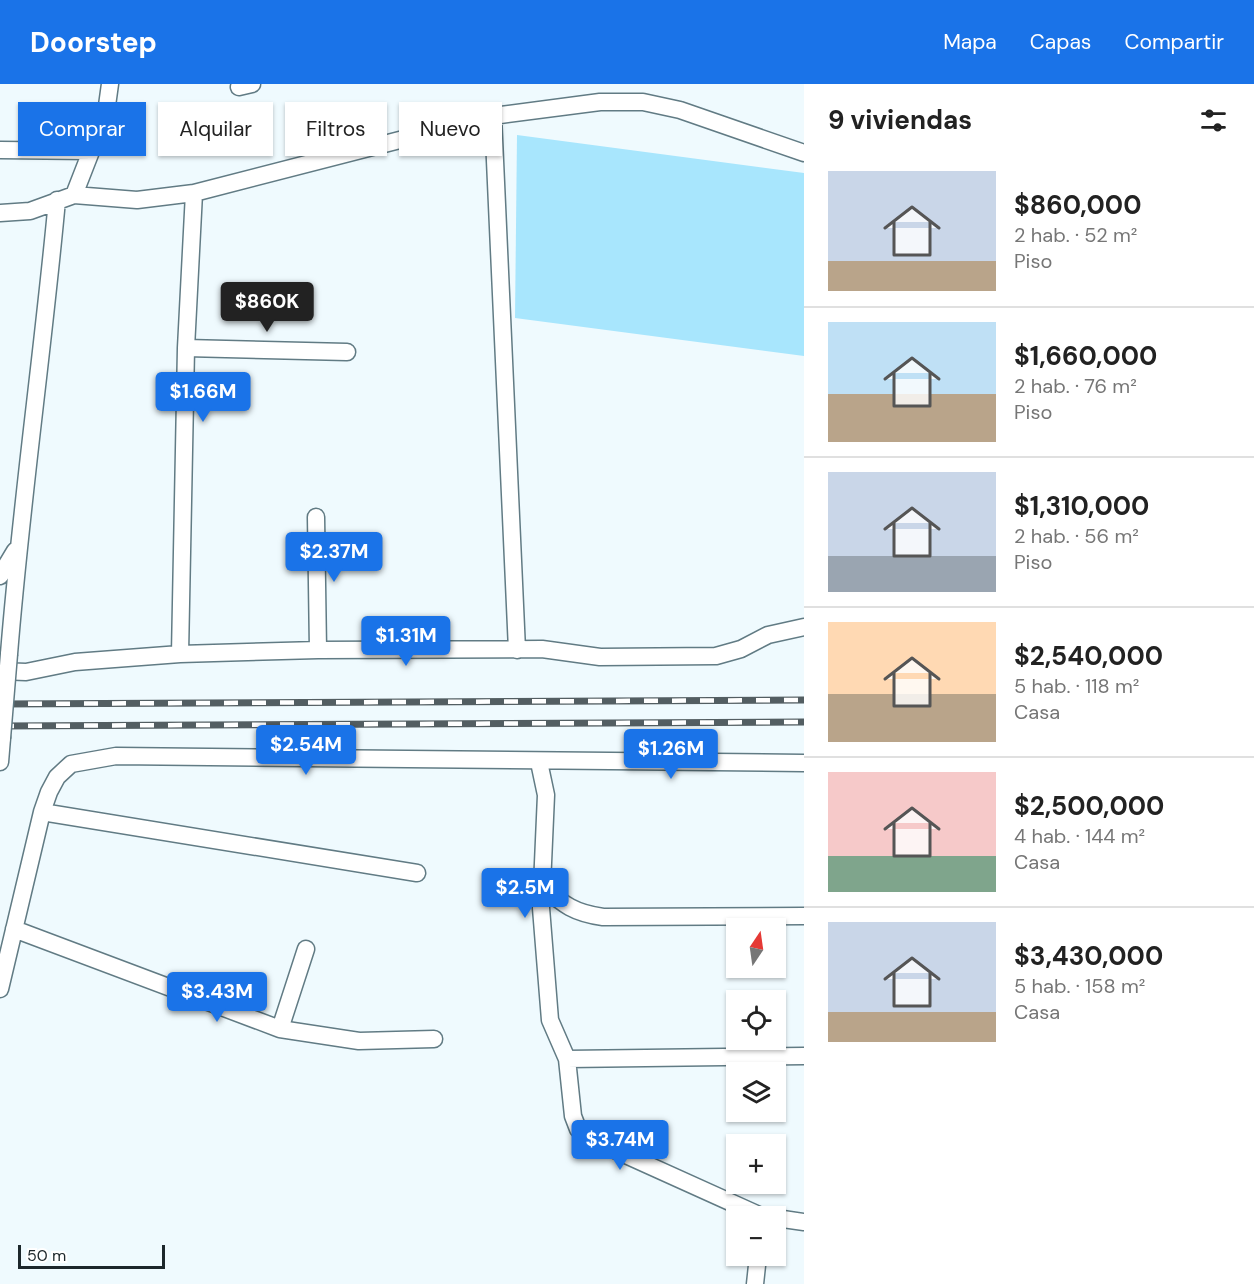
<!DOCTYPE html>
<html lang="es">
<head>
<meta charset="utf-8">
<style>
  :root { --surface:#fff; --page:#f2f2f2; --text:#222; --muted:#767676; --line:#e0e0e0; --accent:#1a73e8 }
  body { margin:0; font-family:"DM Sans",sans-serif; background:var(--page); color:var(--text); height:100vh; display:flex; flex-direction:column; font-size:22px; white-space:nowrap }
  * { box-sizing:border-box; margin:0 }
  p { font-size:20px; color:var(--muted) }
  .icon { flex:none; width:33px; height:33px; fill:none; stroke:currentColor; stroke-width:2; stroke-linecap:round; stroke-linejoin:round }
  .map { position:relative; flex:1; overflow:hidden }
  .panel { display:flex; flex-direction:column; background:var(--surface); width:450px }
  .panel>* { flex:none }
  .guide { position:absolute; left:18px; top:18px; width:570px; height:54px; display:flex; gap:12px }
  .needle { width:39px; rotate:13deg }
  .fabs { position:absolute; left:726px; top:834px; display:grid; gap:12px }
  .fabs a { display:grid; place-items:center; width:60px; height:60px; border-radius:0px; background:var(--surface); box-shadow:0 2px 4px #0004; font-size:30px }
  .scale { position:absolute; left:18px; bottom:15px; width:147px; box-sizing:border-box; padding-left:6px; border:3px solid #1c272b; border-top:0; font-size:16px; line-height:21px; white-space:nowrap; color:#1c272b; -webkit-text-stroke:4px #fff; paint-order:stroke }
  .price { position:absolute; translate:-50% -51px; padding:0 14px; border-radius:6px; background:var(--accent); color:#fff; font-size:20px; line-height:39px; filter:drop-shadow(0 2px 3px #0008) }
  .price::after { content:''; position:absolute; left:50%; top:36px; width:18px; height:14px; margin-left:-9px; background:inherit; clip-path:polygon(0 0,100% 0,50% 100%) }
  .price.current { background:#222; color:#fff }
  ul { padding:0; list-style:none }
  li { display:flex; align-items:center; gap:18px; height:150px; padding:0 24px }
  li+li { border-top:2px solid var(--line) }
  li span { display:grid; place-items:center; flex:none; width:168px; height:120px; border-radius:0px; color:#555 }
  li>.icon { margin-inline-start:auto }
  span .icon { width:72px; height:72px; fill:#fffc; stroke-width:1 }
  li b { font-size:26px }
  h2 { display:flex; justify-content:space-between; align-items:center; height:72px; padding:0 24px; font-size:26px }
  .tag { padding:0 21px; border-radius:0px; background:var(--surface); box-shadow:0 2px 4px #0004; font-size:21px; line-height:54px }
  .tag.current { background:var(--accent); color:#fff }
  header { display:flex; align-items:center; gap:36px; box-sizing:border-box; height:84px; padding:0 30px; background:var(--accent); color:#fff }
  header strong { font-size:28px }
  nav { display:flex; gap:33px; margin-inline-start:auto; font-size:21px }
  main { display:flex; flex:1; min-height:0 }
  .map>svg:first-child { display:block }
  .green { fill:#a8e6fd }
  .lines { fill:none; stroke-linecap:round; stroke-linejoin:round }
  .minor-casing { stroke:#617b84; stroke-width:19 }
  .minor { stroke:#fff; stroke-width:16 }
  .rail-casing { stroke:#535e62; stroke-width:7 }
  .rail { stroke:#fff; stroke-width:4.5; stroke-dasharray:14; stroke-linecap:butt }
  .minor-bridge-casing { stroke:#617b84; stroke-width:19; stroke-linecap:butt }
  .minor-bridge { stroke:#fff; stroke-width:16 }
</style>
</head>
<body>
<header>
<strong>Doorstep</strong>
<nav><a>Mapa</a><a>Capas</a><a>Compartir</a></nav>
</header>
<main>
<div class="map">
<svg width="804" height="1200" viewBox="0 0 804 1200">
  <rect width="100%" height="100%" fill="#effafe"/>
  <path class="green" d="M517,51L804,89V272L515,234Z"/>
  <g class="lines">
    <defs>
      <path id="minor" d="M239,3L252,0
        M493,32L517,566
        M0,66L91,67
        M74,111L106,29L110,0
        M0,129L30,127L74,111L137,116L194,109L493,32L600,18H643L680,26L804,69
        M186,264L347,268
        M316,433L318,566
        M0,492L15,467
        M9,570C21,419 43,268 57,116
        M180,570L186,264L194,109
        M0,587L26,588L75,578L180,570L318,566L542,565L600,573L716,572L741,565L768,551L804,543
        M0,678L2,654
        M539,678L546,711L541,824L550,936L567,975L573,1032L578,1045L586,1053L761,1132
        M42,728L417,789
        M542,802C564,821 574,829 603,833L804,832
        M14,845L280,945L359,957L434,955
        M0,905L42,728L49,708L57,693L71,680L116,672L804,679
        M280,945L306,865
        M567,975L804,972
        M776,1134L804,1138
        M755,1200L758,1172"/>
    </defs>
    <use href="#minor" class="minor-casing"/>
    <use href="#minor" class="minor"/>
    <defs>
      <path id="rail" d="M0,620L804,616
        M0,642L804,638"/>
    </defs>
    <use href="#rail" class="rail-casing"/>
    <use href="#rail" class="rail"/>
    <defs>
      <path id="minor-bridge" d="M2,654L9,570"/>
    </defs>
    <use href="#minor-bridge" class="minor-bridge-casing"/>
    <use href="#minor-bridge" class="minor-bridge"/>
  </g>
</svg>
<div class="fabs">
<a><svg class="needle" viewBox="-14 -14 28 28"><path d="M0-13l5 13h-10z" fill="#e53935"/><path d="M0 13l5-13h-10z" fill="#767676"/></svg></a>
<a><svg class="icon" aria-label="locate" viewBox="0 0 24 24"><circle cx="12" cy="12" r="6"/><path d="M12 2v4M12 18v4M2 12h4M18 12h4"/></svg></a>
<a><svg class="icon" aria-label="layers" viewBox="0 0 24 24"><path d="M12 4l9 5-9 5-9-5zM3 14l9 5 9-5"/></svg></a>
<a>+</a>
<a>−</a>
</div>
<div class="scale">50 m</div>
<b class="price current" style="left:267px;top:249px">$860K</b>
<b class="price" style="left:203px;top:339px">$1.66M</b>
<b class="price" style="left:334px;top:499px">$2.37M</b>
<b class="price" style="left:406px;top:583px">$1.31M</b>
<b class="price" style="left:306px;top:692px">$2.54M</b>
<b class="price" style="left:671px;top:696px">$1.26M</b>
<b class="price" style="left:525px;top:835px">$2.5M</b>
<b class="price" style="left:217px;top:939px">$3.43M</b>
<b class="price" style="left:620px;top:1087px">$3.74M</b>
<div class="guide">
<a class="tag current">Comprar</a>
<a class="tag">Alquilar</a>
<a class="tag">Filtros</a>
<a class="tag">Nuevo</a>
</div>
</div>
<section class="panel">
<h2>9 viviendas<svg class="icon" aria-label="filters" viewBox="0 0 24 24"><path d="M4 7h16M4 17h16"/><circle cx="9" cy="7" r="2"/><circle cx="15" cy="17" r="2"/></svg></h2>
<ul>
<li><span style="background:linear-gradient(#c9d6e8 75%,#b9a48a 0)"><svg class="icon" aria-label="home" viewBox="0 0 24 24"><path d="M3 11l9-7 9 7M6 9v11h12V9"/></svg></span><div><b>$860,000</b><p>2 hab. · 52 m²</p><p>Piso</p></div></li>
<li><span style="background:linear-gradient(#bfe0f5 60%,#b9a48a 0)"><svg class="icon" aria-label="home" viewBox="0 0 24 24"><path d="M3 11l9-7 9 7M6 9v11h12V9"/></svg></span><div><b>$1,660,000</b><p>2 hab. · 76 m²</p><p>Piso</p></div></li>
<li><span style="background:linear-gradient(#c9d6e8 70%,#9aa5b1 0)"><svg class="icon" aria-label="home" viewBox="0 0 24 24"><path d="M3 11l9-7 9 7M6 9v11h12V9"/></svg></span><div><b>$1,310,000</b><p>2 hab. · 56 m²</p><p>Piso</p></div></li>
<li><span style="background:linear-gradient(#ffd9b3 60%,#b9a48a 0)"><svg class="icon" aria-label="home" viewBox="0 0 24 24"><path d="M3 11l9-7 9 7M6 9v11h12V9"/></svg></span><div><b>$2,540,000</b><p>5 hab. · 118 m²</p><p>Casa</p></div></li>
<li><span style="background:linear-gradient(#f6c9c9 70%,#7fa58c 0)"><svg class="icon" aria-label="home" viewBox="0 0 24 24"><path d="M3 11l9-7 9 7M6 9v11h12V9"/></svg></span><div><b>$2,500,000</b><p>4 hab. · 144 m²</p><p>Casa</p></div></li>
<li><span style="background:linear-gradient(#c9d6e8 75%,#b9a48a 0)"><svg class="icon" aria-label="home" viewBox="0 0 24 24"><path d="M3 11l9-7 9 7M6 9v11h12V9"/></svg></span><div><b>$3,430,000</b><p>5 hab. · 158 m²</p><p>Casa</p></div></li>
</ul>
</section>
</main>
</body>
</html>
